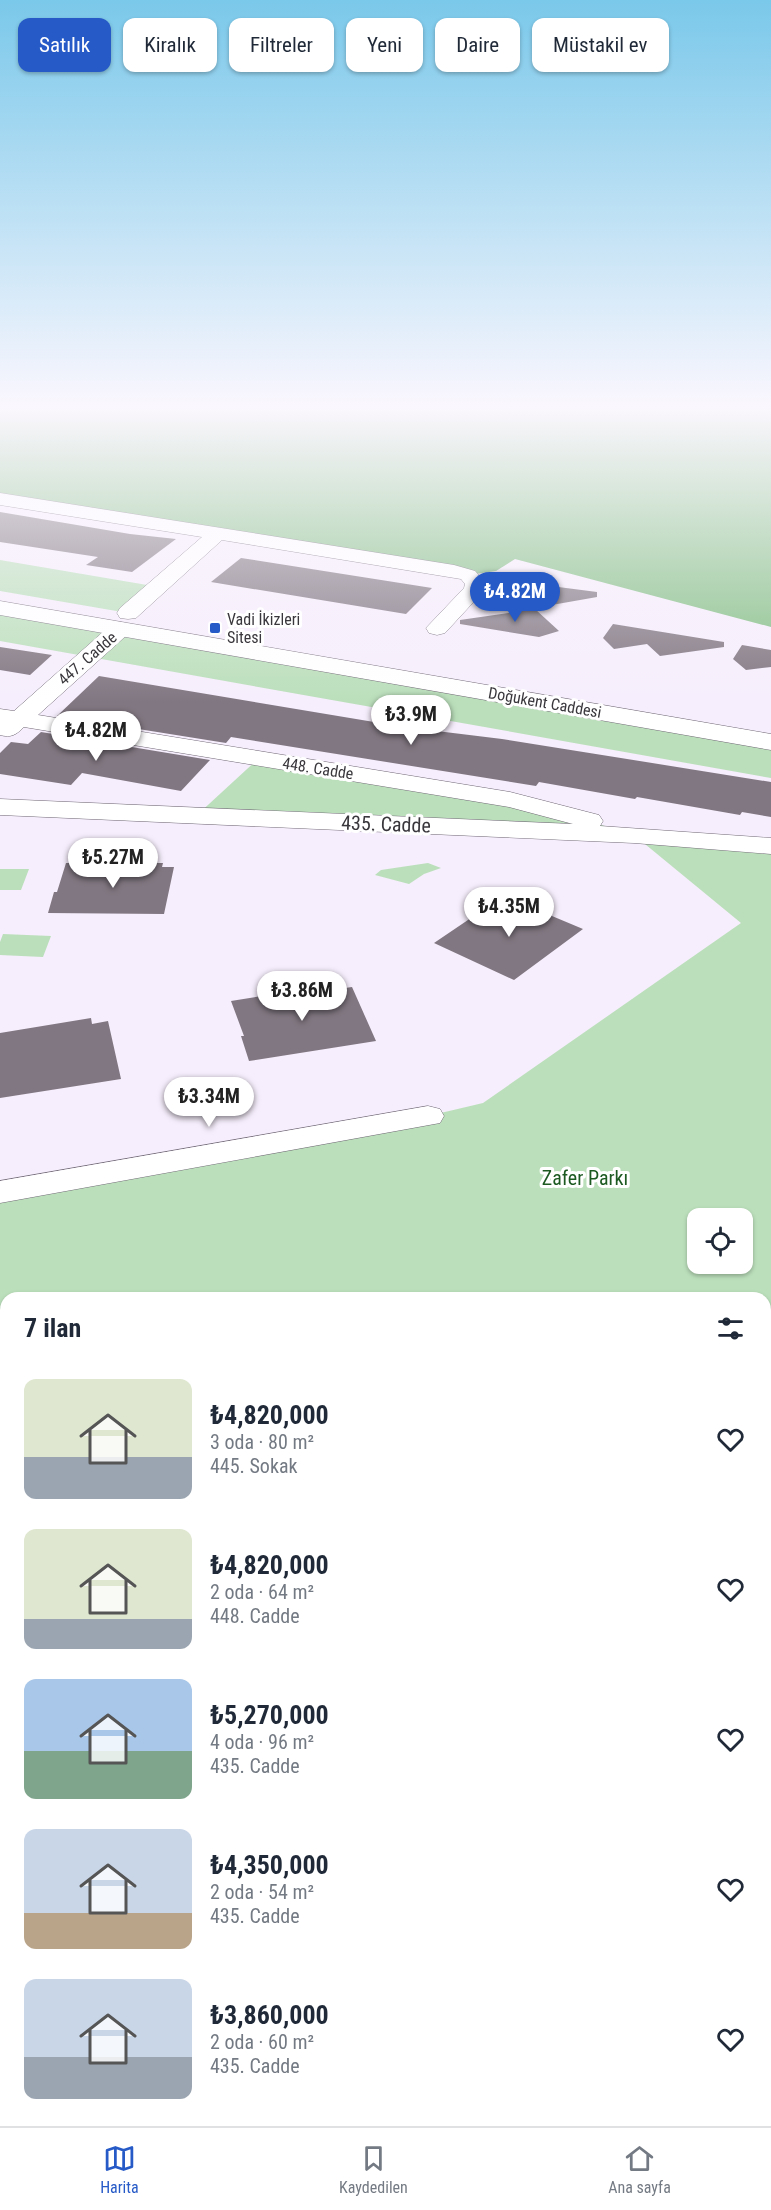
<!DOCTYPE html>
<html lang="tr">
<head>
<meta charset="utf-8">
<style>
  :root { --surface:#fff; --page:#f2f2f3; --text:#1f2937; --muted:#747a83; --line:#e0e1e3; --accent:#265ac7 }
  body { margin:0; font-family:"Roboto Condensed",sans-serif; background:var(--page); color:var(--text); height:100vh; display:flex; flex-direction:column; font-size:22px; white-space:nowrap }
  * { box-sizing:border-box; margin:0 }
  p { font-size:20px; color:var(--muted) }
  .icon { flex:none; width:33px; height:33px; fill:none; stroke:currentColor; stroke-width:2; stroke-linecap:round; stroke-linejoin:round }
  .map { position:relative; flex:1; overflow:hidden }
  .panel { position:absolute; left:0px; top:1292px; width:771px; height:836px; display:flex; flex-direction:column; background:var(--surface); border-radius:18px 18px 0 0; box-shadow:0 2px 4px #0004 }
  .panel>* { flex:none }
  .hud { position:absolute; left:18px; top:18px; width:735px; height:54px; display:flex; gap:12px }
  .controls { position:absolute; left:687px; top:1208px; display:grid; gap:12px }
  .controls a { display:grid; place-items:center; width:66px; height:66px; border-radius:12px; background:var(--surface); box-shadow:0 2px 4px #0004; font-size:30px }
  .price { position:absolute; translate:-50% -51px; padding:0 14px; border-radius:21px; background:#fff; color:#222; font-size:20px; line-height:39px; filter:drop-shadow(0 2px 3px #0008) }
  .price::after { content:''; position:absolute; left:50%; top:36px; width:18px; height:14px; margin-left:-9px; background:inherit; clip-path:polygon(0 0,100% 0,50% 100%) }
  .price.selected { background:var(--accent); color:#fff }
  ul { padding:0; list-style:none }
  li { display:flex; align-items:center; gap:18px; height:150px; padding:0 24px }
  li span { display:grid; place-items:center; flex:none; width:168px; height:120px; border-radius:12px; color:#555 }
  li>.icon { margin-inline-start:auto }
  span .icon { width:72px; height:72px; fill:#fffc; stroke-width:1 }
  li b { font-size:26px }
  h2 { display:flex; justify-content:space-between; align-items:center; height:72px; padding:0 24px; font-size:26px }
  .pill { padding:0 21px; border-radius:12px; background:var(--surface); box-shadow:0 2px 4px #0004; font-size:21px; line-height:54px }
  .pill.selected { background:var(--accent); color:#fff }
  .tab-bar { display:flex; justify-content:space-around; align-items:center; height:84px; border-top:2px solid var(--line); background:var(--surface); font-size:16px; color:var(--muted) }
  .tab-bar a { display:grid; justify-items:center; gap:3px }
  .tab-bar .selected { color:var(--accent) }
  .map>svg:first-child { display:block }
  .green { fill:#bbdfbb; fill-rule:evenodd }
  .forest { fill:#83be84 }
  .building { fill:#817782 }
  .lines { fill:none; stroke-linecap:round; stroke-linejoin:round }
  .street-casing { stroke:#706875; stroke-width:1 }
  .secondary-casing { stroke:#706875; stroke-width:1 }
  .primary-casing { stroke:#706875; stroke-width:1 }
  .street { fill:#fff; fill-rule:evenodd }
  .secondary { fill:#fff; fill-rule:evenodd }
  .primary { fill:#fff; fill-rule:evenodd }
  .poi-dot { fill:#265ac7; stroke:#fff; stroke-width:2 }
  .labels { text-anchor:middle; stroke-width:6; stroke-linejoin:round; paint-order:stroke }
  .far-poi-label { font-size:16px; fill:#3a373c; stroke:#fff; text-anchor:start }
  .far-street-label { font-size:16px; fill:#3a373c; stroke:#fff }
  .street-label { font-size:20px; fill:#3a373c; stroke:#fff }
  .park-label { font-size:20px; fill:#1c5a22; stroke:#fff }
</style>
</head>
<body>
<div class="map">
<svg width="771" height="2126" viewBox="0 0 771 2126">
  <rect width="100%" height="100%" fill="#f6eefc"/>
  <path class="green" d="M0,560L159,587L128,613L0,591Z
    M0,608L771,744V778L0,641Z
    M259,758L592,822L634,835L771,846V1814L765,1820V1298H6V1965L0,1958V1192L428,1116L483,1103L741,923L634,835L196,816ZM698,1218H742V1263H698Z
    M428,863L441,868L424,874L409,884L375,875L381,870Z
    M0,869H29L21,890H0Z
    M3,934L51,936L43,957L0,955V942Z
    M184,2121H487L482,2126H190Z"/>
  <path class="forest" d="M0,404H771V627L515,559L496,571L468,575L0,499Z"/>
  <path class="building" d="M0,512L130,534L176,539L132,572L86,565L98,557L0,542Z
    M241,558L432,588L406,614L211,582Z
    M488,578L597,592V597L529,609Z
    M535,609L559,631L539,637L460,624V620Z
    M613,624L724,642V647L660,656L647,644L614,649L603,638Z
    M742,645L771,650V667L746,670L733,659Z
    M0,647L52,655L30,675L0,670Z
    M99,676L404,727L502,739L771,782V817L742,812L740,815L637,797L635,799L539,782L536,786L231,737L226,743L57,716Z
    M41,732L210,760L181,791L82,773L71,785L0,774V753L11,742L28,744Z
    M66,863H163L162,867H174L164,914L48,913L54,892H57Z
    M509,898L583,929L514,980L434,943L496,901L501,903Z
    M335,984L338,989L352,987L376,1041L249,1061L241,1036H244L231,1001Z
    M91,1018L92,1024L108,1021L121,1079L0,1098V1033Z"/>
  <g class="lines">
    <defs>
      <path id="street" d="M0,493L454,565L475,571L486,583L481,594L445,633L437,635L429,633L426,628L464,588L465,584L461,579L222,540L136,618L128,619L120,618L117,613L120,608L202,537L0,505Z
        M120,622L128,624L131,629L128,634L38,715L510,792L599,815L603,821L600,826L771,838V854L634,843L0,815V799L573,824L509,807L24,727C16,735 11,738 0,735V709L14,711L112,624Z
        M428,1106L440,1109L444,1116L440,1123L0,1203V1181Z
        M771,1792V1840L765,1842V1795Z
        M456,2121H515L512,2126H454Z"/>
      <path id="secondary" d="M0,1932L6,1935V1991L0,1989Z
        M155,2121H217L219,2126H157Z"/>
      <path id="primary" d="M0,601L771,734V750L0,615Z"/>
    </defs>
    <use href="#street" class="street-casing"/>
    <use href="#secondary" class="secondary-casing"/>
    <use href="#primary" class="primary-casing"/>
    <use href="#street" class="street"/>
    <use href="#secondary" class="secondary"/>
    <use href="#primary" class="primary"/>
  </g>
  <linearGradient id="sky" x2="0" y2="1"><stop stop-color="#7ac8ea"/><stop offset="0.58" stop-color="#fbf7fe"/><stop offset="1" stop-color="#fbf7fe" stop-opacity="0"/></linearGradient>
  <rect width="771" height="702" fill="url(#sky)"/>
  <rect class="poi-dot" x="209" y="622" width="12" height="12" rx="3"/>
  <g class="labels">
    <g class="far-poi-label">
      <text x="227" y="625">Vadi İkizleri<tspan x="227" dy="18">Sitesi</tspan></text>
    </g>
    <g class="far-street-label">
      <text transform="translate(87 658) rotate(-41)" y="6">447. Cadde</text>
      <text transform="translate(545 702) rotate(10)" y="6">Doğukent Caddesi</text>
      <text transform="translate(318 768) rotate(9)" y="6">448. Cadde</text>
    </g>
    <g class="street-label">
      <text transform="translate(386 824) rotate(2)" y="7">435. Cadde</text>
    </g>
    <g class="park-label">
      <text x="585" y="1185">Zafer Parkı</text>
    </g>
  </g>
</svg>
<div class="controls">
<a><svg class="icon" aria-label="locate" viewBox="0 0 24 24"><circle cx="12" cy="12" r="6"/><path d="M12 2v4M12 18v4M2 12h4M18 12h4"/></svg></a>
</div>
<b class="price selected" style="left:515px;top:623px">₺4.82M</b>
<b class="price" style="left:411px;top:746px">₺3.9M</b>
<b class="price" style="left:96px;top:762px">₺4.82M</b>
<b class="price" style="left:113px;top:889px">₺5.27M</b>
<b class="price" style="left:509px;top:938px">₺4.35M</b>
<b class="price" style="left:302px;top:1022px">₺3.86M</b>
<b class="price" style="left:209px;top:1128px">₺3.34M</b>
<div class="hud">
<a class="pill selected">Satılık</a>
<a class="pill">Kiralık</a>
<a class="pill">Filtreler</a>
<a class="pill">Yeni</a>
<a class="pill">Daire</a>
<a class="pill">Müstakil ev</a>
</div>
<section class="panel">
<h2>7 ilan<svg class="icon" aria-label="filters" viewBox="0 0 24 24"><path d="M4 7h16M4 17h16"/><circle cx="9" cy="7" r="2"/><circle cx="15" cy="17" r="2"/></svg></h2>
<ul>
<li><span style="background:linear-gradient(#dfe7d0 65%,#9aa5b1 0)"><svg class="icon" aria-label="home" viewBox="0 0 24 24"><path d="M3 11l9-7 9 7M6 9v11h12V9"/></svg></span><div><b>₺4,820,000</b><p>3 oda · 80 m²</p><p>445. Sokak</p></div><svg class="icon" aria-label="heart" viewBox="0 0 24 24"><path d="M12 20l-8-8c-3-5 5-10 8-4 3-6 11-1 8 4z"/></svg></li>
<li><span style="background:linear-gradient(#dfe7d0 75%,#9aa5b1 0)"><svg class="icon" aria-label="home" viewBox="0 0 24 24"><path d="M3 11l9-7 9 7M6 9v11h12V9"/></svg></span><div><b>₺4,820,000</b><p>2 oda · 64 m²</p><p>448. Cadde</p></div><svg class="icon" aria-label="heart" viewBox="0 0 24 24"><path d="M12 20l-8-8c-3-5 5-10 8-4 3-6 11-1 8 4z"/></svg></li>
<li><span style="background:linear-gradient(#a9c7e8 60%,#7fa58c 0)"><svg class="icon" aria-label="home" viewBox="0 0 24 24"><path d="M3 11l9-7 9 7M6 9v11h12V9"/></svg></span><div><b>₺5,270,000</b><p>4 oda · 96 m²</p><p>435. Cadde</p></div><svg class="icon" aria-label="heart" viewBox="0 0 24 24"><path d="M12 20l-8-8c-3-5 5-10 8-4 3-6 11-1 8 4z"/></svg></li>
<li><span style="background:linear-gradient(#c9d6e8 70%,#b9a48a 0)"><svg class="icon" aria-label="home" viewBox="0 0 24 24"><path d="M3 11l9-7 9 7M6 9v11h12V9"/></svg></span><div><b>₺4,350,000</b><p>2 oda · 54 m²</p><p>435. Cadde</p></div><svg class="icon" aria-label="heart" viewBox="0 0 24 24"><path d="M12 20l-8-8c-3-5 5-10 8-4 3-6 11-1 8 4z"/></svg></li>
<li><span style="background:linear-gradient(#c9d6e8 65%,#9aa5b1 0)"><svg class="icon" aria-label="home" viewBox="0 0 24 24"><path d="M3 11l9-7 9 7M6 9v11h12V9"/></svg></span><div><b>₺3,860,000</b><p>2 oda · 60 m²</p><p>435. Cadde</p></div><svg class="icon" aria-label="heart" viewBox="0 0 24 24"><path d="M12 20l-8-8c-3-5 5-10 8-4 3-6 11-1 8 4z"/></svg></li>
</ul>
</section>
</div>
<nav class="tab-bar">
<a class="selected"><svg class="icon" aria-label="map" viewBox="0 0 24 24"><path d="M3 6l6-2 6 2 6-2v14l-6 2-6-2-6 2zM9 4v14M15 6v14"/></svg>Harita</a>
<a><svg class="icon" aria-label="saved" viewBox="0 0 24 24"><path d="M7 4h10v16l-5-4-5 4z"/></svg>Kaydedilen</a>
<a><svg class="icon" aria-label="home" viewBox="0 0 24 24"><path d="M3 11l9-7 9 7M6 9v11h12V9"/></svg>Ana sayfa</a>
</nav>
</body>
</html>
